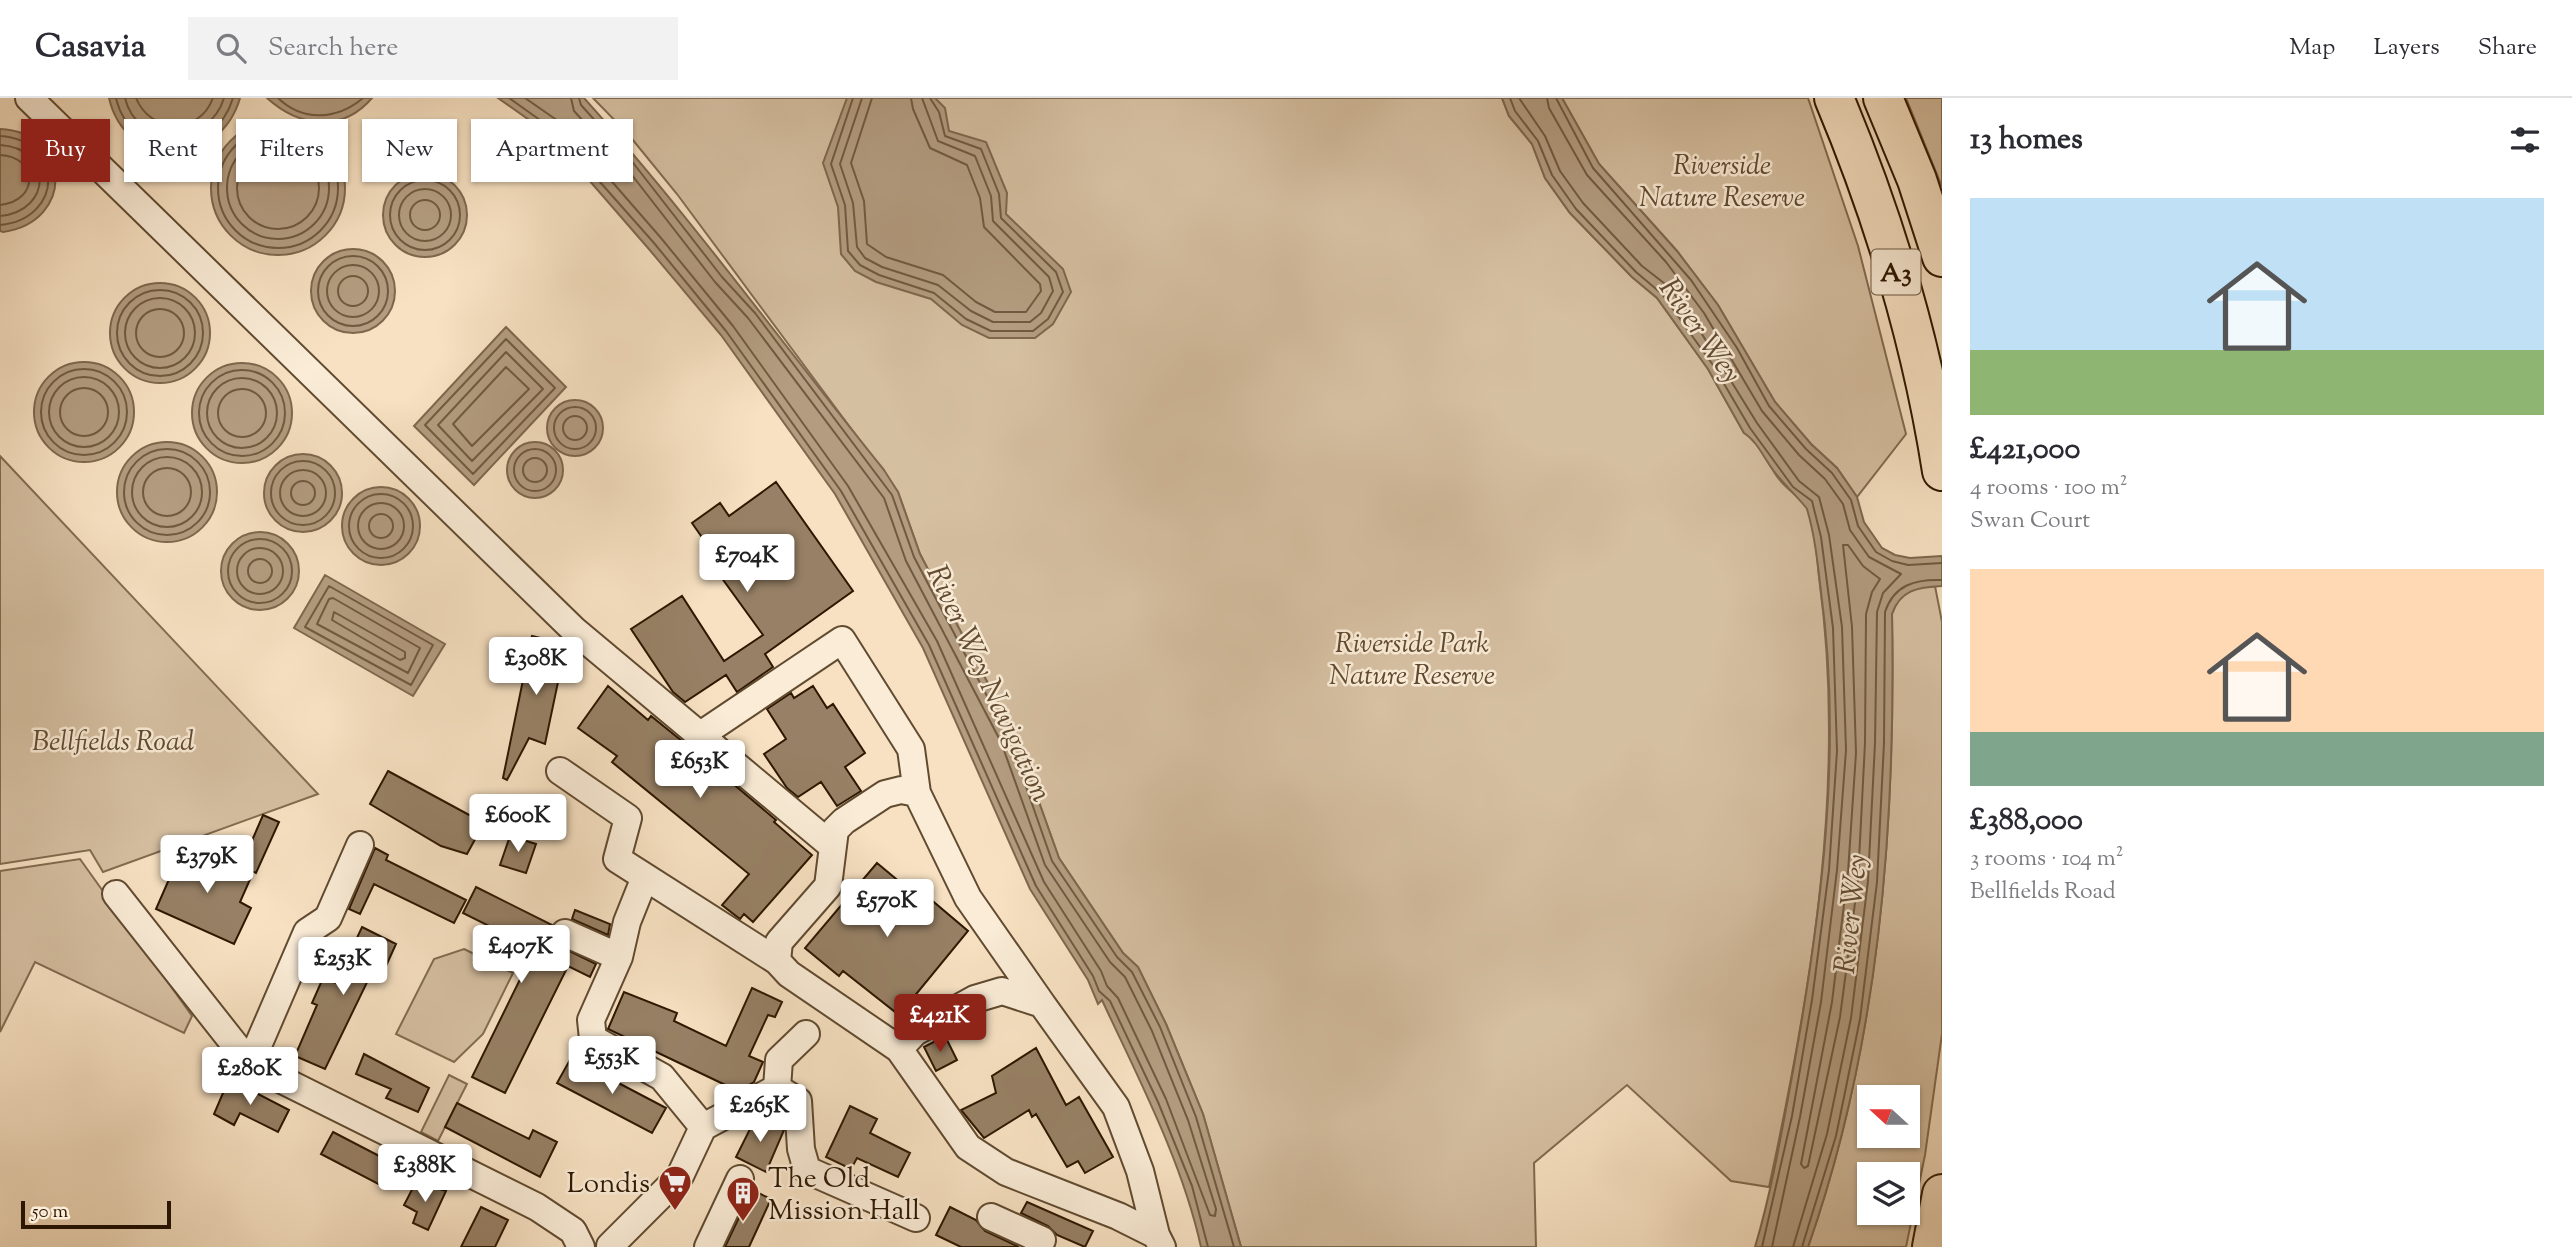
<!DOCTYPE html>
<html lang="en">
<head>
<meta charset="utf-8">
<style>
  :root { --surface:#fff; --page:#f2f2f3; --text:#2b2b33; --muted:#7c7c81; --line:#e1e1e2; --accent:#8f2418 }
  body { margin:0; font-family:"Sorts Mill Goudy",serif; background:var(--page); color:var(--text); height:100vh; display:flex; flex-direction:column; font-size:26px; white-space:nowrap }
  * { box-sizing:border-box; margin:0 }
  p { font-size:23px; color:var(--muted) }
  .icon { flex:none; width:38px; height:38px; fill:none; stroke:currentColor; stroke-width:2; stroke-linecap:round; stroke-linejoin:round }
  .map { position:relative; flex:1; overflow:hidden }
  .drawer { display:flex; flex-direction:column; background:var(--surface); width:630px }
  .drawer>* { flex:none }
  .top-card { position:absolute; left:21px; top:21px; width:665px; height:63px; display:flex; gap:14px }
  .needle { width:46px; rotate:291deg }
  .fabs { position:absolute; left:1857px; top:987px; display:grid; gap:14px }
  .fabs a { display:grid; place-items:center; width:63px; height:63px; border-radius:0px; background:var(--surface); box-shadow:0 2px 5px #0004; font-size:35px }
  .scale { position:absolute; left:21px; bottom:18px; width:150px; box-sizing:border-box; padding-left:7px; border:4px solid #2e1700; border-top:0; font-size:19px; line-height:24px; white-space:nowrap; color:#2e1700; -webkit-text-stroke:5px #faecd7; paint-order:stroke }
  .price { position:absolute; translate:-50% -60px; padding:0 16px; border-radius:7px; background:#fff; color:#222; font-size:23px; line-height:46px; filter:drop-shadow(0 2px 4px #0008) }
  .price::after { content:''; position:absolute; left:50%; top:42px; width:21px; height:16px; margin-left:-10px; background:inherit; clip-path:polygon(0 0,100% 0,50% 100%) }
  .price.on { background:var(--accent); color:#fff }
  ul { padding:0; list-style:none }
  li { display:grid; align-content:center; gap:14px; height:371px; padding:0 28px }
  li span { display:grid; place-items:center; height:217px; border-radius:0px; color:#555 }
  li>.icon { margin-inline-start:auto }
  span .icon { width:126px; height:126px; fill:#fffc; stroke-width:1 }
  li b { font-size:30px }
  h2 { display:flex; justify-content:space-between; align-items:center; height:84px; padding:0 28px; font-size:30px }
  .tag { padding:0 24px; border-radius:0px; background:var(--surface); box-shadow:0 2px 5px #0004; font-size:24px; line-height:63px }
  .tag.on { background:var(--accent); color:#fff }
  header { display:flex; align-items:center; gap:42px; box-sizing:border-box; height:98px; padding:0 35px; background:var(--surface); border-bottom:2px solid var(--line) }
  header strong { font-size:33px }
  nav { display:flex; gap:38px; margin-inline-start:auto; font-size:24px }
  .search { width:490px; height:63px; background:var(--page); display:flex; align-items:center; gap:18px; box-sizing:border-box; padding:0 24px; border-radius:0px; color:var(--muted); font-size:26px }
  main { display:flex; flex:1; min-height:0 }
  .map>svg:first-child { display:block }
  .green { fill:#d5bfa1; stroke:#826b50; stroke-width:2; fill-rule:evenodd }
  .water { fill:#b39c80; stroke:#7e674d; stroke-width:2 }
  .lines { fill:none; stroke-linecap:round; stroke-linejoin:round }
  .shore { stroke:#705a40; stroke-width:2 }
  .building { fill:#978065; stroke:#2e1700; stroke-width:2 }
  .minor-casing { stroke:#604a30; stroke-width:30 }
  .highway-casing { stroke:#2e1700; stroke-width:42 }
  .minor { stroke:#faecd7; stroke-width:26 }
  .highway { stroke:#f7e1c2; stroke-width:38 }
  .labels { text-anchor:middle; stroke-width:5; stroke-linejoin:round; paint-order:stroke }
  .shield { fill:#faecd7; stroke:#6b5740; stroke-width:2 }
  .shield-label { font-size:26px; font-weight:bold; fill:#2e1700 }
  .park-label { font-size:28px; font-style:italic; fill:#604930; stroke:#faecd7 }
  .poi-label { font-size:28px; fill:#2e1700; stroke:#faecd7; text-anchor:start }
  .water-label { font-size:30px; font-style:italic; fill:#634c33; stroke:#faecd7 }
</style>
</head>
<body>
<header>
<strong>Casavia</strong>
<div class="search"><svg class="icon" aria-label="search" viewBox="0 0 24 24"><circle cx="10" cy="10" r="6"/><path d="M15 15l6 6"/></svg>Search here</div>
<nav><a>Map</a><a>Layers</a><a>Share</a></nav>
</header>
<main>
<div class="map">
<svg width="1942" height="1149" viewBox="0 0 1942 1149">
  <rect width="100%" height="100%" fill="#f7e1c2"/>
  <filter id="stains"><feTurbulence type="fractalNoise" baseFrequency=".00286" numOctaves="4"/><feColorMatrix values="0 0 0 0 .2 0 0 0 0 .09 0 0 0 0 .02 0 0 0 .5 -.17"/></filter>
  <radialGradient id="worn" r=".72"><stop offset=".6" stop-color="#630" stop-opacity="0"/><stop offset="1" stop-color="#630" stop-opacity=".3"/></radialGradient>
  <path class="green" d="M593,0H1502L1509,18L1532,46L1545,80L1570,115L1632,179L1657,200L1708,271L1744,335C1758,343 1767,363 1776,377C1785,391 1797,396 1805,407C1815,420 1817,462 1819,479C1847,683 1812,890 1769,1089L1731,1083L1627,987L1534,1065L1536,1149H1241L1203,1016L1166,926L1138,869L1123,855L1059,760L1015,637L920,456L898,394L677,96L628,36Z
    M1562,0H1808L1858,148L1906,336L1857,399L1837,370L1811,346L1775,304L1718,207L1677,153L1599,66Z
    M1906,0H1942V89Z
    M0,358L318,696L103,774L90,752L0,766Z
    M1935,488L1942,524V936L1925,1057L1906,1149H1808C1879,947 1896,729 1892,516C1899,495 1913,489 1935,488ZM1869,999H1908V1038H1869ZM1869,1076H1908V1115H1869Z
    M80,761L192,918L184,935L35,864L0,934V773Z
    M464,851L513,875L483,936L454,964L396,936L434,861Z
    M449,977L467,986L438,1043L421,1034Z"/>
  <path class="water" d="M109,0H240C220,70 126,73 109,0Z
    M267,0H372C342,35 299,29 267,0Z
    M498,0H584C691,119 784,248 884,372L898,394L920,456L1015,637L1059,760L1123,855L1138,869L1166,926L1203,1016L1241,1149H1201C1182,1063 1139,982 1102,902L1098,906L1088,882L1030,791L923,550L835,396L721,237L648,150L549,36Z
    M847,0H935L945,10L949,33L986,44L1007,95L1006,116L1063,171L1071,194L1053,226L1035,240H989L962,227L931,201L876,184L855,173L841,156L838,109L823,65Z
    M1502,0H1562L1599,66L1677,153L1718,207L1775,304L1811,346L1837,370L1857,399L1864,424L1882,450L1895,457L1910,460L1942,458V488C1918,489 1900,492 1892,516C1896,730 1879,947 1808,1149H1755C1772,1092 1782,1032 1793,973C1821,817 1843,653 1821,494C1818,467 1815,438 1807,411C1806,408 1779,381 1773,372C1764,360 1757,343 1744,335L1708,271L1657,200L1632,179L1570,115L1545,80L1532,46L1509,18Z
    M211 90a67 67 0 1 1 134 0a67 67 0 1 1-134 0Z
    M0,31C72,34 75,124 3,134L0,133Z
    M383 117a42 42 0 1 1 84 0a42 42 0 1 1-84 0Z
    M311 193a42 42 0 1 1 84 0a42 42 0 1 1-84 0Z
    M110 235a50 50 0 1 1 100 0a50 50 0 1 1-100 0Z
    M506,229L566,289L474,387L414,328Z
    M34 314a50 50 0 1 1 100 0a50 50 0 1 1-100 0Z
    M192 315a50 50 0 1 1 100 0a50 50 0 1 1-100 0Z
    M547 330a28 28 0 1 1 56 0a28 28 0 1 1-56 0Z
    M117 394a50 50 0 1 1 100 0a50 50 0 1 1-100 0Z
    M507 372a28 28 0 1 1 56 0a28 28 0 1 1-56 0Z
    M264 395a39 39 0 1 1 78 0a39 39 0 1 1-78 0Z
    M342 428a39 39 0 1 1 78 0a39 39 0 1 1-78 0Z
    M221 473a39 39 0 1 1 78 0a39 39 0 1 1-78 0Z
    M325,477L445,546L413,598L294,530Z"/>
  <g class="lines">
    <path class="shore" d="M116,0C131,64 215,61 233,0
      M125,0C137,51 210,48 224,0
      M136,0C150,35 199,38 213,0
      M278,0C303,24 337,22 363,0
      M509,0L554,32L654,145L726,233L841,393L929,547L1036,788L1093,878L1099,893L1110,903L1158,1004L1192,1088L1208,1149
      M525,0L561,25L661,140L733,228L848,388L937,543L1044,784L1101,873L1107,888L1118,900L1166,1001L1210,1117L1215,1118L1216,1111L1188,1022L1152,933L1125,879L1110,864L1045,767L1001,644L906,463L884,400L748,220L715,184L628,72L574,13L571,0
      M579,0L581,7L634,66L722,179L755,215L892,397L914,459L1009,640L1052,763L1117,859L1132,874L1160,929L1196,1019L1234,1149
      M853,0L831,66L845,107L848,153L860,167L879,177L934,195L966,221L991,233H1033L1048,221L1063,194L1056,174L1001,120L999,96L981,51L945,38L939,14L930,0
      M862,0L840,66L853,105L857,149L865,160L882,169L938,187L971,213L993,224H1030L1041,215L1053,193L1049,179L993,123L991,98L975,58L938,43L922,0
      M872,0L851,65L864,103L867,146L886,159L943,177L976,204L995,214H1026L1041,193L1040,186L984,129L980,100L967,67L930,50L913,11L911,0
      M1510,0L1515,13L1538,43L1552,77L1576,111L1636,174L1662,196L1713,267L1750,330L1793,389L1812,403L1821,439L1833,530L1837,653L1829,772L1812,902L1792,1018L1762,1149
      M1519,0L1545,38L1560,73L1583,105L1642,168L1669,189L1692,220L1757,325L1799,383L1819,399L1829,437L1842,529L1846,652L1837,772L1821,904L1800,1019L1772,1149
      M1547,0L1549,10L1587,77L1666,164L1704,215L1762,313L1799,357L1825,381L1843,406L1850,432L1869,459L1901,476L1883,495L1877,514L1875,645L1868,783L1851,920L1827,1036L1793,1149
      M1556,0L1593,70L1691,182L1737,250L1769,308L1806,351L1832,375L1851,402L1858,428L1876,454L1892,463L1908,467L1942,465
      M218 90a60 60 0 1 1 120 0a60 60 0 1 1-120 0Z
      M0,38C65,42 64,121 0,127
      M227 90a51 51 0 1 1 102 0a51 51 0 1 1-102 0Z
      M0,47C53,50 53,113 0,118
      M237 90a41 41 0 1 1 82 0a41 41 0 1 1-82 0Z
      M0,57C39,59 39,103 0,107
      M390 117a35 35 0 1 1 70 0a35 35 0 1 1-70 0Z
      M399 117a26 26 0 1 1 52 0a26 26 0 1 1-52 0Z
      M410 117a15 15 0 1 1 30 0a15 15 0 1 1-30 0Z
      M318 193a35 35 0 1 1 70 0a35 35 0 1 1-70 0Z
      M327 193a26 26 0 1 1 52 0a26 26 0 1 1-52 0Z
      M338 193a15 15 0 1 1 30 0a15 15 0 1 1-30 0Z
      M117 235a43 43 0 1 1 86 0a43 43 0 1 1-86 0Z
      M125 235a35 35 0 1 1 70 0a35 35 0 1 1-70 0Z
      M136 235a24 24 0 1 1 48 0a24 24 0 1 1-48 0Z
      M506,241L555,290L473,376L425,327Z
      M506,254L543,291L472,363L438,327Z
      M506,269L529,291L472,348L453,326Z
      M41 314a43 43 0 1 1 86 0a43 43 0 1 1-86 0Z
      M199 315a43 43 0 1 1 86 0a43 43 0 1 1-86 0Z
      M49 314a35 35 0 1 1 70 0a35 35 0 1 1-70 0Z
      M207 315a35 35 0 1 1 70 0a35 35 0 1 1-70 0Z
      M60 314a24 24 0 1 1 48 0a24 24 0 1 1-48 0Z
      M218 315a24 24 0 1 1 48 0a24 24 0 1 1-48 0Z
      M554 330a21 21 0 1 1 42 0a21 21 0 1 1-42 0Z
      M563 330a12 12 0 1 1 24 0a12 12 0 1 1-24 0Z
      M124 394a43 43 0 1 1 86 0a43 43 0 1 1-86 0Z
      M514 372a21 21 0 1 1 42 0a21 21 0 1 1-42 0Z
      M132 394a35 35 0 1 1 70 0a35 35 0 1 1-70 0Z
      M523 372a12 12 0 1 1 24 0a12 12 0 1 1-24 0Z
      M271 395a32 32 0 1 1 64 0a32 32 0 1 1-64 0Z
      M143 394a24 24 0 1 1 48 0a24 24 0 1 1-48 0Z
      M280 395a23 23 0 1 1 46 0a23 23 0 1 1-46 0Z
      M291 395a12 12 0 1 1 24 0a12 12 0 1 1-24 0Z
      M349 428a32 32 0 1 1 64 0a32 32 0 1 1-64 0Z
      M358 428a23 23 0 1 1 46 0a23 23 0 1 1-46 0Z
      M369 428a12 12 0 1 1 24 0a12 12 0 1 1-24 0Z
      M228 473a32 32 0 1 1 64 0a32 32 0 1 1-64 0Z
      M1843,447H1848L1863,468L1880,481L1872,494L1866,516L1865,645L1858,782L1840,919L1808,1068L1804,1070L1801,1066L1832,904L1848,774L1856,655L1852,529Z
      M237 473a23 23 0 1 1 46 0a23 23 0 1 1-46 0Z
      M248 473a12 12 0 1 1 24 0a12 12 0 1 1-24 0Z
      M329,488L433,547L411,587L305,529Z
      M333,500L420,550L408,575L317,526L329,501Z
      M334,514L405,554V560L400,562L332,522Z
      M1802,1149L1836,1038L1860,921L1877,784L1884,645L1885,514C1894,487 1915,481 1942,482"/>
  </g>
  <path class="building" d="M776,384L853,493L765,556L773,569L737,594L726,577L685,604L673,594L631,531L682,498L724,563L763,537L716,472L722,468L692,425L720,405L729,418Z
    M532,538L566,546L545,646L529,640L507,682L503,680Z
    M608,588L648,622L651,618L693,652L776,722L774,724L812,757L753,824L744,816L740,821L722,807L749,776L612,664L617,658L578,630Z
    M813,588L827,610L833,606L865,655L845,669L861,693L837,708L821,684L798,699L787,690L764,656L786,641L767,611L791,595L794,600Z
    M388,673L484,725L467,756L441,748L370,706Z
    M263,717L279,724L256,775L241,768Z
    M510,738L536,746L526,775L500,767Z
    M184,747L252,777L240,804L251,810L234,846L156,811Z
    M375,750L388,757L386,762L466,802L454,825L374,786L360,816L349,811Z
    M877,765L925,805L929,800L968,833L899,917L843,873L839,878L805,850Z
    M476,789L552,827L549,836L553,845L596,866L590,879L568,868L505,995L472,979L535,851L463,815Z
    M575,812L610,826L608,837L572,821Z
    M362,829L396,846L381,879L371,876L325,971L295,958L317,907L312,905L323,880L336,885Z
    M752,890L782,904L775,919L768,917L749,958L763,964L754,984L738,993L608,931L624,894L677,915L674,923L726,948Z
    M945,938L957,962L936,973L924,949Z
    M1036,950L1066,1007L1079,999L1113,1059L1085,1075L1078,1063L1067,1069L1036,1016L1032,1019L1029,1012L984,1040L961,1012L996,995L992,978Z
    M364,956L429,990L418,1014L386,1000L391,991L356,976Z
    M571,960L666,1010L652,1035L557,985Z
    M229,981L289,1012L278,1034L240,1015L234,1027L214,1016Z
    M457,1005L529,1041L533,1032L557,1044L540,1079L445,1029Z
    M850,1008L877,1021L870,1035L910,1055L898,1079L857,1060L851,1071L826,1059Z
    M756,1019L784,1032L766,1074L736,1059Z
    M333,1034L385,1061L382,1067L392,1072L384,1089L321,1056Z
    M416,1084L446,1093L428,1132L413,1125L417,1114L404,1107Z
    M752,1092L771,1101L749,1149H725Z
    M1027,1104L1093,1133L1085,1149L1057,1137L1048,1128L1021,1115Z
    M481,1109L508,1122L495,1149H461Z
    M950,1109L976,1122L985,1133L1019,1149H961L936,1137Z"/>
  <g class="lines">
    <defs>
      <path id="minor" d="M29,0L574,532L831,747
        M702,636L842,542L911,651L917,695L968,800L1042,906
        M560,673L628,720L617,761L777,863L789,876L899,951L968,1049L1006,1074L1118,1118L1156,1137L1162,1149
        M116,796L250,966L537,1109L573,1133L581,1149
        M565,835L619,859L591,922L593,941L662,979L703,1029L680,1078L610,1148
        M619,859L627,824L645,779
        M777,863L779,844L828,788L835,732L844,723L885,696L901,692L917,695
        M899,951L915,934L975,901L1002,893L1042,906L1116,1009L1140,1073L1156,1137
        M250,966L307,834L328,820L360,747
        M777,990L779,962L806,936
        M703,1029L777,990L798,1003L801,1051L807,1072L916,1120
        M991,1119L1042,1142L1038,1149
        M708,1149L740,1081"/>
      <path id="highway" d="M1834,0C1884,119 1922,245 1942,373
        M1883,0L1917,82L1942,159
        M1932,1149L1942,1096"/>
    </defs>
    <use href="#minor" class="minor-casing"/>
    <use href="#highway" class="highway-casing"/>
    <use href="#minor" class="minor"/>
    <use href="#highway" class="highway"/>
  </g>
  <defs>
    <symbol id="supermarket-pin" viewBox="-11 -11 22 30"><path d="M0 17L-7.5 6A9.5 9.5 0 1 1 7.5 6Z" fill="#8f2418" stroke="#faecd7"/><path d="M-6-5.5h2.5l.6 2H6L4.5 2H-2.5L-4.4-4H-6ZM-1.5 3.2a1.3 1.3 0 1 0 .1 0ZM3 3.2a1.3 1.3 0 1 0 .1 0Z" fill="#fff"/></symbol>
    <symbol id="building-pin" viewBox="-11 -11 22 30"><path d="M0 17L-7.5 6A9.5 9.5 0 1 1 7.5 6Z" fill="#8f2418" stroke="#faecd7"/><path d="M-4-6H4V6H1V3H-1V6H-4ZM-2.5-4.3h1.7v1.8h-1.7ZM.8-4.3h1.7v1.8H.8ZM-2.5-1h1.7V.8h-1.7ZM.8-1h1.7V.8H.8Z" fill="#fff"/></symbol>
  </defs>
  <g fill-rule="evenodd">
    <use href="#supermarket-pin" x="656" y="1065" width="38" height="52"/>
    <use href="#building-pin" x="724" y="1076" width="38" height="52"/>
  </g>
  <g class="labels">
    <rect class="shield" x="1871.5" y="151.5" width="49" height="45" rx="5"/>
    <g class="shield-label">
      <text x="1896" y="183">A3</text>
    </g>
    <g class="park-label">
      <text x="1722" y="76">Riverside<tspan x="1722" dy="32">Nature Reserve</tspan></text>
      <text x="1412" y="554">Riverside Park<tspan x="1412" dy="32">Nature Reserve</tspan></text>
      <text x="113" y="652">Bellfields Road</text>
    </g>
    <g class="poi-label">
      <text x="768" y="1089">The Old<tspan x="768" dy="32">Mission Hall</tspan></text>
      <text x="650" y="1094" text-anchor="end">Londis</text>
    </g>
    <g class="water-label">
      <text transform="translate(1701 232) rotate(55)" y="10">River Wey</text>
      <text transform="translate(990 585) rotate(65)" y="10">River Wey Navigation</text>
      <text transform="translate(1850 816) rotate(-84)" y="10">River Wey</text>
    </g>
  </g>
  <rect width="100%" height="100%" filter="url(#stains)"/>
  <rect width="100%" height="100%" fill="url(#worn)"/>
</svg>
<div class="fabs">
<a><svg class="needle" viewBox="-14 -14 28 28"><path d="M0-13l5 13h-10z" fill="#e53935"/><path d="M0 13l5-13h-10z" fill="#7c7c81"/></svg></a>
<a><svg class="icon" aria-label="layers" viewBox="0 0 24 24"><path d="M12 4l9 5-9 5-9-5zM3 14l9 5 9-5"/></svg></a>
</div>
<div class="scale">50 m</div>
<b class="price" style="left:747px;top:496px">£704K</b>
<b class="price" style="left:536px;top:599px">£308K</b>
<b class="price" style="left:700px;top:702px">£653K</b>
<b class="price" style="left:518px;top:756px">£600K</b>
<b class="price" style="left:207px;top:797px">£379K</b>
<b class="price" style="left:887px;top:841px">£570K</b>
<b class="price" style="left:521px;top:887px">£407K</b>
<b class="price" style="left:343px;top:899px">£253K</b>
<b class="price on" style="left:940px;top:956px">£421K</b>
<b class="price" style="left:612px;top:998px">£553K</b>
<b class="price" style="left:250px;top:1009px">£280K</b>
<b class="price" style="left:760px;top:1046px">£265K</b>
<b class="price" style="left:425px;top:1106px">£388K</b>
<div class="top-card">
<a class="tag on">Buy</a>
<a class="tag">Rent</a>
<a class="tag">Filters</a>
<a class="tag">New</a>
<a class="tag">Apartment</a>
</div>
</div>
<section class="drawer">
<h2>13 homes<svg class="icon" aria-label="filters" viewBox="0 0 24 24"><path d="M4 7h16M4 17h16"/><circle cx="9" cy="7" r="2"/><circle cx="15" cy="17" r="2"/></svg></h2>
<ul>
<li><span style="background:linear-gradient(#bfe0f5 70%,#8fb573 0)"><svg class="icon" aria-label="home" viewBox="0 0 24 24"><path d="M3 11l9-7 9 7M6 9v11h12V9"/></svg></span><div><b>£421,000</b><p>4 rooms · 100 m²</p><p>Swan Court</p></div></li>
<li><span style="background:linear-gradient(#ffd9b3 75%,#7fa58c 0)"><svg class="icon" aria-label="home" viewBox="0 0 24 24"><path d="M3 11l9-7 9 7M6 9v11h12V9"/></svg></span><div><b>£388,000</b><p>3 rooms · 104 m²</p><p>Bellfields Road</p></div></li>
</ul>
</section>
</main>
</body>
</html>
